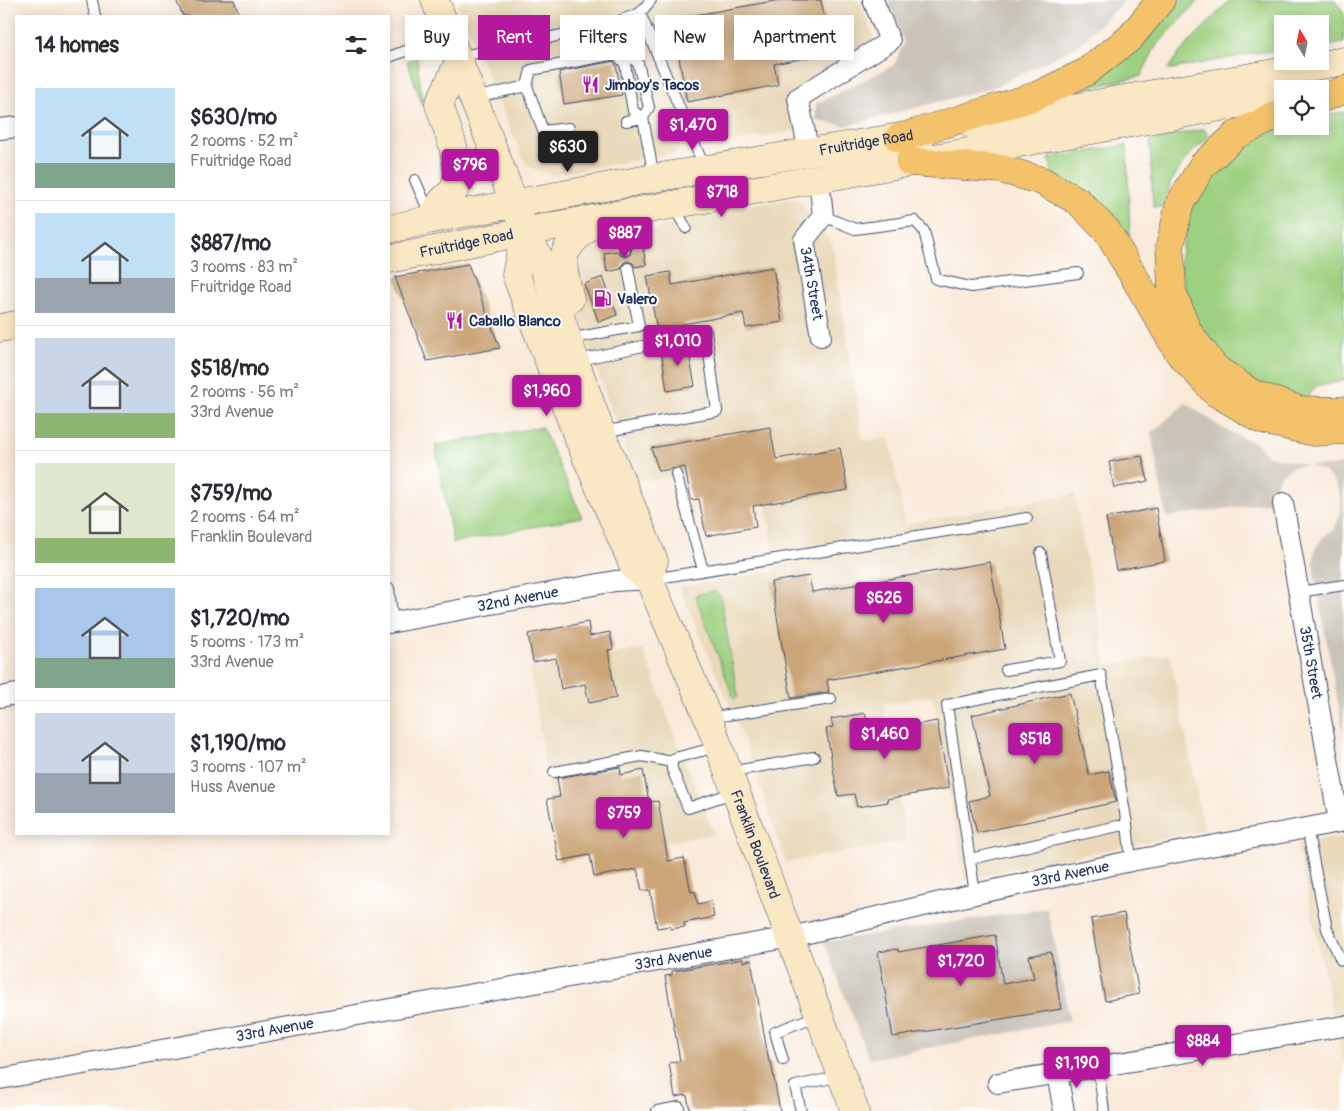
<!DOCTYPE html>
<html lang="en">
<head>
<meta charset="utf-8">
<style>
  :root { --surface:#fff; --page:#f7f7f7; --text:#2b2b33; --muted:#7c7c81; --line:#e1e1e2; --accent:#b5179e }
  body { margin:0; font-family:Pangolin,sans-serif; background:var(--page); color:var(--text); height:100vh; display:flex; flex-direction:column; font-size:19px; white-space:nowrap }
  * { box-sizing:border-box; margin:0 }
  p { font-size:16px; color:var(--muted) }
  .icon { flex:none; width:28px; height:28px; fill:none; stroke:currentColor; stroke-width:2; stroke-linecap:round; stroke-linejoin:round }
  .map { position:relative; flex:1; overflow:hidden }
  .drawer { position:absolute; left:15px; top:15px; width:375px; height:820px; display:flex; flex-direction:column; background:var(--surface); border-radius:0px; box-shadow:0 2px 12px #0003 }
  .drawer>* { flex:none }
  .hud { position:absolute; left:405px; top:15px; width:475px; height:45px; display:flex; gap:10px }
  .needle { width:32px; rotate:350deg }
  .tools { position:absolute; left:1274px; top:15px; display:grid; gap:10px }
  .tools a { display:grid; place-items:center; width:55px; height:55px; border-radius:0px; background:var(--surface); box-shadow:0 2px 12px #0003; font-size:25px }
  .price { position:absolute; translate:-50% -42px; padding:0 11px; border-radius:5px; background:var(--accent); color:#fff; font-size:16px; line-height:32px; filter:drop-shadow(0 1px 2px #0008) }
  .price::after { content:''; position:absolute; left:50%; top:30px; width:15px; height:11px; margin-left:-8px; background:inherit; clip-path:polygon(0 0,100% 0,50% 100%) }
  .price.current { background:#222; color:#fff }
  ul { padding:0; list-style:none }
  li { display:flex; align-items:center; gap:15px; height:125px; padding:0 20px }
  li+li { border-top:1px solid var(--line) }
  li span { display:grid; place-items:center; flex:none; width:140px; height:100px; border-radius:0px; color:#555 }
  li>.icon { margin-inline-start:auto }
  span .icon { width:60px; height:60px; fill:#fffc; stroke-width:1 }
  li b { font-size:21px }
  h2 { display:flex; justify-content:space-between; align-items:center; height:60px; padding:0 20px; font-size:21px }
  .tag { padding:0 18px; border-radius:0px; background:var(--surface); box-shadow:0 2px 12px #0003; font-size:18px; line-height:45px }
  .tag.current { background:var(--accent); color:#fff }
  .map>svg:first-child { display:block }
  .built { fill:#e9d9ba }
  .industrial { fill:#c9c3b8 }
  .green { fill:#9dd080; stroke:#5c806f }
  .building { fill:#cba578 }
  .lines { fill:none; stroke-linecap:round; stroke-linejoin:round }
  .service-casing { stroke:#3c4b70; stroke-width:12 }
  .minor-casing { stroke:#3c4b70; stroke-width:22 }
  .secondary-casing { stroke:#3c4b70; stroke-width:29 }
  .motorway-casing { stroke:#3c4b70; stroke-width:29 }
  .service { stroke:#fff; stroke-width:10 }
  .minor { stroke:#fff; stroke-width:20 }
  .secondary { stroke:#fae7c3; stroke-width:28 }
  .motorway { stroke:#f3c26a; stroke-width:28 }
  .labels { text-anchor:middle; stroke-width:4; stroke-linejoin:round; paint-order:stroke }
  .poi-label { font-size:15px; font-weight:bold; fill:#1b2f5e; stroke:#fff; text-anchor:start }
  .street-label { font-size:15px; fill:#1b2f5e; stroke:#fff }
</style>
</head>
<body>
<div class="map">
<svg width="1344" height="1111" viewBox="0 0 1344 1111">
  <rect width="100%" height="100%" fill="#fff"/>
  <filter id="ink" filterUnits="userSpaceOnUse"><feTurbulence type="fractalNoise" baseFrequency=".02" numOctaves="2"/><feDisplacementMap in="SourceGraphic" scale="10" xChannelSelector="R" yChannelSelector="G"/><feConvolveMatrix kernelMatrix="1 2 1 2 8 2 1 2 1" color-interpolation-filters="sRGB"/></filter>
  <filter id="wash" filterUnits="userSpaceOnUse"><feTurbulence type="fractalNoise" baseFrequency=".0096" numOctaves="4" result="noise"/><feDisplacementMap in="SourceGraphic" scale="20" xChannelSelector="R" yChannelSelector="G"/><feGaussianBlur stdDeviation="1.12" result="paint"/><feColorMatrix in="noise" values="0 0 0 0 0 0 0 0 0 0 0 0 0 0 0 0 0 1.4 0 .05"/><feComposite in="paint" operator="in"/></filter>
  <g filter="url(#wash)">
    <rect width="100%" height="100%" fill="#f9e9d8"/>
    <path class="built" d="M466,0H858L876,42L794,94L798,130L552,175L532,168L523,159L486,70L457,5Z
      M797,198L832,243L863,441L889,438L905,524L1074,494L1107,665L1170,654L1204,830L965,879L932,696L883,704L906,841L786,862L740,729L679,587L777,571L759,461L636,482L581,324L568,273L583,245L647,231L709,213Z
      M643,649L676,739L714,834L557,862L545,764L530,669Z
      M1344,836V1068L1297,844Z"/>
    <path class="industrial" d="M888,0H1125L1077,46L995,87L846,126L816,120V104L894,65L904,43Z
      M1186,403L1222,428L1257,444L1268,456L1307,465L1327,466L1344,464V736L1313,567L1315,549L1323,537L1334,529L1340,515L1341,503L1339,490L1332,479L1323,471L1307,465L1292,467L1282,474L1274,486L1272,502L1166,517L1151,433Z
      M1047,908L1070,1021L869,1059L824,942Z"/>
    <path class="green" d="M1168,0H1199L1156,46L1141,76L1066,93Z
      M1230,0H1335L1344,13V43L1320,47V24H1282V50L1255,53L1167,70L1180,52Z
      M417,57L423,107L407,61Z
      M1344,112V380L1316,386L1303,403L1246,382L1196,330L1187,302L1180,261L1188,215L1205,177L1236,148L1282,126H1320V116Z
      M1204,129L1209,136L1187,157L1171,182L1163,207H1153L1150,140Z
      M1127,145L1130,235L1122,237L1052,173L1049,158Z
      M542,427L582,517L453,543L435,445Z
      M714,591L720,595L738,697L734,699L695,595Z"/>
    <g id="blocks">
      <path class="building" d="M176,0H234L240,16H183Z
        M780,0H821L831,53L774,64L778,85L687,102L672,19Z
        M613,61L616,65L622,95L564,104L559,72Z
        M643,246L646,265L635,267L633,263L627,261L623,263L621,269L607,272L604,253L618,251L620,255L626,257L630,255L632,248Z
        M468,264L500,348L427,361L395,277Z
        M773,267L782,322L746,328L743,313L683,324L684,330L658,336L647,276L670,272L672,285Z
        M603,277L617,315L599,322L584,284Z
        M687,343L695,386L667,391L661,349Z
        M770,427L776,459L840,448L848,490L753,506L756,527L706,536L699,499L691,500L685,467L659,471L651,448Z
        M1142,456L1148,481L1114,488L1109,462Z
        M1156,508L1165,561L1116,570L1106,518Z
        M990,562L1005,649L827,680L829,692L791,698L771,582L809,576L812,592Z
        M588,622L590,636L610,632L613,649L608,650L616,698L589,703L585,684L561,689L556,658L533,662L528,634Z
        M1070,693L1089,775L1109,771L1116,802L977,833L969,801L990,796L972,715Z
        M865,713L867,721L874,720L876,732L937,721L949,788L887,799L888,802L857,807L854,794L838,796L826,729L833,727L831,719Z
        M620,767L621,775L643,770L649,802L658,801L668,861L684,858L691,892L695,891L698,904L711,901L714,917L684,923L685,927L670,929V926L657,928L650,890L642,891L637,869L594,877L590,855L559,861L547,799L560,797L557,778Z
        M1124,913L1139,994L1105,1001L1091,919Z
        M995,935L1003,984L1034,978L1029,956L1051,952L1061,1009L893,1037L878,952L898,949V952Z
        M743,959V962L751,960L769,1062H771L780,1111H690L687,1095L675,1097L669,1063L680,1061L665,976L672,975V971Z"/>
    </g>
  </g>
  <g filter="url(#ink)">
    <use href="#blocks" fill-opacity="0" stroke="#3c4b70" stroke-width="1"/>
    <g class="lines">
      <defs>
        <path id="service" d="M92,0L95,16
          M640,13L705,169
          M389,57L447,36
          M459,57L502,47L606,26L640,13L651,0
          M527,86L531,70L616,54L629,56L638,63L649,107L643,118L633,111L625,64L616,54
          M474,98L527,86L543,131L569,128
          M626,121L643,118L654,177
          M415,180L430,214
          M674,207L686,228
          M618,216L625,250
          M823,216L855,229L915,221L924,231L936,279L971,287L1078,273
          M579,337L639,326L628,268
          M575,361L706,332L717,411L602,432
          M676,474L703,570
          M652,579L1027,518
          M389,588L393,623
          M1299,592L1344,585
          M1006,670L1060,661L1041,553
          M708,718L831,699
          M717,747L675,758L672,762V769L688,808L735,792
          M554,772L642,756L672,762
          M729,772L814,757
          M1307,828L1327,929L1341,960L1344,961
          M970,859L1127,824
          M975,894L947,705L1101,675L1127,824L1131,861
          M783,1060L775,1032L819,1015
          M1098,1067L1104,1111
          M657,1111L679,1107V1111
          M801,1111L795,1086L841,1076"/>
        <g id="minor">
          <path d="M0,129L16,127"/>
          <path d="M809,153L798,98L890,41L873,0"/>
          <path id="s1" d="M819,179L823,216L804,240L821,336"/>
          <path id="s2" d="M1283,503L1339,822"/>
          <path id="s3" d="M389,623L615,581L649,579"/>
          <path d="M0,697L16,694"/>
          <path d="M1057,1074L1064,1111"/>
          <path id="s4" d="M0,1079L791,937L975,894L1131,861L1344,821"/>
          <path d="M998,1083L1344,1026"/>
        </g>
        <g id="secondary">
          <path d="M435,0L525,231L543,265L575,361L601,432L654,561L649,579"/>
          <path d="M973,125L1344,61"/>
          <path d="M432,219L442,201L455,189L458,172L453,146L439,104L459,62"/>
          <path id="s5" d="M389,229L432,219L654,178L924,133"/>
          <path id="s6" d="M525,231L516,275L579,440L634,567L649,579L708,718L855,1111"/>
          <path id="s7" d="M389,259L548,227L1282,96"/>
          <path d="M570,299C557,249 562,251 598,218"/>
          <path d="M0,328L16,325"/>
        </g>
        <path id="motorway" d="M1320,99L1344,90
          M1282,113L1236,135L1203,165L1180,203L1170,246L1172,291L1188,332L1215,368L1251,393L1299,410L1344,411
          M899,138L1036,96L1086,72L1130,38L1161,0
          M910,162L1001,169L1042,181L1078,201L1107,231L1179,353L1215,392L1262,420L1314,432L1344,430"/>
      </defs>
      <use href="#service" class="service-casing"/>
      <use href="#minor" class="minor-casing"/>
      <use href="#secondary" class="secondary-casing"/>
      <use href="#motorway" class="motorway-casing"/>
      <use href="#service" class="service"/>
      <use href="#minor" class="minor"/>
      <use href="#secondary" class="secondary"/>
      <use href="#motorway" class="motorway"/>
    </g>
  </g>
  <defs>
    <symbol id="restaurant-bare" viewBox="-9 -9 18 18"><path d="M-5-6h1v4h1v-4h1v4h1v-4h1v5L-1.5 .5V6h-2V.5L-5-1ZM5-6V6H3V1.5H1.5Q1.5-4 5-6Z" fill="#b5179e" stroke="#fff" stroke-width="2.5" paint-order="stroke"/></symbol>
    <symbol id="fuel-bare" viewBox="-9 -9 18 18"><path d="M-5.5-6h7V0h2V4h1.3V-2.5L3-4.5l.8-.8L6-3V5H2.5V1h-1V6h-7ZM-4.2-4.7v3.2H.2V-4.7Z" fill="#b5179e" stroke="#fff" stroke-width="2.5" paint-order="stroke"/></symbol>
  </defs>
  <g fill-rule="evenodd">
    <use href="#restaurant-bare" x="578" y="72" width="25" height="25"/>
    <use href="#fuel-bare" x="590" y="286" width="25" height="25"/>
    <use href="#restaurant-bare" x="442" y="308" width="25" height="25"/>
  </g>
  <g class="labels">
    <g class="poi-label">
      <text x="605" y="90">Jimboy's Tacos</text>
      <text x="617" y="304">Valero</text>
      <text x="469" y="326">Caballo Blanco</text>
    </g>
    <g class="street-label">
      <text dy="5" stroke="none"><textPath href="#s5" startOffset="485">Fruitridge Road</textPath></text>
      <text dy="5" stroke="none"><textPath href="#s7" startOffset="79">Fruitridge Road</textPath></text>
      <text dy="5" stroke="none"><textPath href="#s1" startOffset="112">34th Street</textPath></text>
      <text dy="5" stroke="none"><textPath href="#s3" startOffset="131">32nd Avenue</textPath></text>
      <text dy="5" stroke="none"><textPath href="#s2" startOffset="162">35th Street</textPath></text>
      <text dy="5" stroke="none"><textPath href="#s6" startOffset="665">Franklin Boulevard</textPath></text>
      <text dy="5" stroke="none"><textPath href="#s4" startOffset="1090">33rd Avenue</textPath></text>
      <text dy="5" stroke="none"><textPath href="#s4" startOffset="684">33rd Avenue</textPath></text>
      <text dy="5" stroke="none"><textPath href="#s4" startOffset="279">33rd Avenue</textPath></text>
    </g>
  </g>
</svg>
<div class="tools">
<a><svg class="needle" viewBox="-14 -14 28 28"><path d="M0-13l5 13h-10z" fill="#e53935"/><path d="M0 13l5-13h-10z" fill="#7c7c81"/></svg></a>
<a><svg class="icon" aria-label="locate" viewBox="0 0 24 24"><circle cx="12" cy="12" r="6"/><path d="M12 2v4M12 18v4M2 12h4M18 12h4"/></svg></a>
</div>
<b class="price" style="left:693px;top:151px">$1,470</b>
<b class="price current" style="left:568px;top:173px">$630</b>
<b class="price" style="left:470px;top:191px">$796</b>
<b class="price" style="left:722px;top:218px">$718</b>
<b class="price" style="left:625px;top:259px">$887</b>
<b class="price" style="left:678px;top:367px">$1,010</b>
<b class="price" style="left:547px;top:417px">$1,960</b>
<b class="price" style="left:884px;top:624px">$626</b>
<b class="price" style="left:885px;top:760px">$1,460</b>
<b class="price" style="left:1035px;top:765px">$518</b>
<b class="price" style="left:624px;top:839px">$759</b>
<b class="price" style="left:961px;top:987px">$1,720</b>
<b class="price" style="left:1203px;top:1067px">$884</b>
<b class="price" style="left:1077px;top:1089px">$1,190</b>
<div class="hud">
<a class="tag">Buy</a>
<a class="tag current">Rent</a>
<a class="tag">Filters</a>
<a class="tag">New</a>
<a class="tag">Apartment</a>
</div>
<section class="drawer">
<h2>14 homes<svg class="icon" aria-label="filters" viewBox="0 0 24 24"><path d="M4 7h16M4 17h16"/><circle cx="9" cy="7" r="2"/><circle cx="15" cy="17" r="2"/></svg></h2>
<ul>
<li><span style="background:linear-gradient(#bfe0f5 75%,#7fa58c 0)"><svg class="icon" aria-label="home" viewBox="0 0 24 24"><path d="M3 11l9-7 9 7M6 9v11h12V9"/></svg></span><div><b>$630/mo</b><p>2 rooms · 52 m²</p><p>Fruitridge Road</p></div></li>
<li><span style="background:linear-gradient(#bfe0f5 65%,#9aa5b1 0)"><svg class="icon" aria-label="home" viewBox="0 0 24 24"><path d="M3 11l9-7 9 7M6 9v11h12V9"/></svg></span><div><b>$887/mo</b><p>3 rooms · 83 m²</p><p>Fruitridge Road</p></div></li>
<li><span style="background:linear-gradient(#c9d6e8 75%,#8fb573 0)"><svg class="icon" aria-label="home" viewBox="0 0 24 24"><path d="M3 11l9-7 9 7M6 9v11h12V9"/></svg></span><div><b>$518/mo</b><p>2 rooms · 56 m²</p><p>33rd Avenue</p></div></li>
<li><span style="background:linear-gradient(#dfe7d0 75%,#8fb573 0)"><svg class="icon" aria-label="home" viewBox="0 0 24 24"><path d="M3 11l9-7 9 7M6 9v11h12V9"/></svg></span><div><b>$759/mo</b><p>2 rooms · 64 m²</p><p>Franklin Boulevard</p></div></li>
<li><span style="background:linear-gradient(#a9c7e8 70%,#7fa58c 0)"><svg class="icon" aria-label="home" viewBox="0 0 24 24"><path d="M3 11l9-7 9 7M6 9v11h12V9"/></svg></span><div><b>$1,720/mo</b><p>5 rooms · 173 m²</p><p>33rd Avenue</p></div></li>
<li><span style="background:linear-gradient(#c9d6e8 60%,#9aa5b1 0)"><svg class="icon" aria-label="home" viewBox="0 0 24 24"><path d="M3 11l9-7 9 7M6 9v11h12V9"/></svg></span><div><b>$1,190/mo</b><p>3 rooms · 107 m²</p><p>Huss Avenue</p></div></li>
</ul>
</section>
</div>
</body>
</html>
